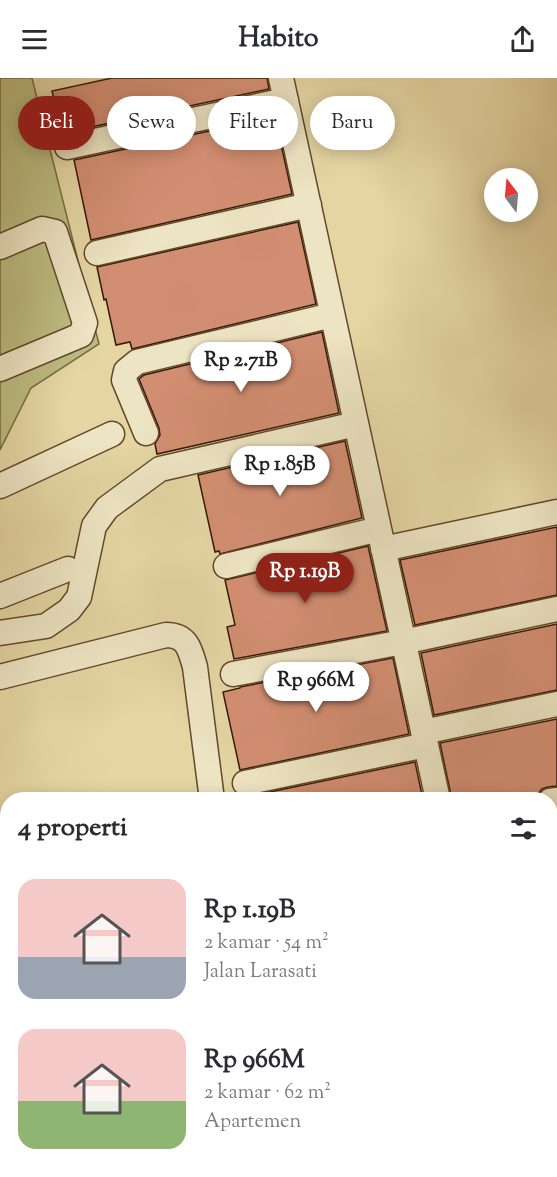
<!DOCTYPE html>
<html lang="id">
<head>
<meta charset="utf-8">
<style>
  :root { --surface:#fff; --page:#f2f2f3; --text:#2b2b33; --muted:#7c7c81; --accent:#8f2418 }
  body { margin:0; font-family:"Sorts Mill Goudy",serif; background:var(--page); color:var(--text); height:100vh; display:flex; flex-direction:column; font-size:22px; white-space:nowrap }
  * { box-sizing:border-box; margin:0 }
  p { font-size:20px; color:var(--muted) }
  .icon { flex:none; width:33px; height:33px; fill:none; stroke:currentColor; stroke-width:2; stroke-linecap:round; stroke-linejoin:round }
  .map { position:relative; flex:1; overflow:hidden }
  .panel { position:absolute; left:0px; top:714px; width:558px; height:386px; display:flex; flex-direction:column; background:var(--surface); border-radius:24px 24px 0 0; box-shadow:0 3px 15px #0003 }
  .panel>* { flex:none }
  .banner { position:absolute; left:18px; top:18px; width:522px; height:54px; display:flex; gap:12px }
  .needle { width:39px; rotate:344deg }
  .controls { position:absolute; left:484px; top:90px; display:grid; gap:12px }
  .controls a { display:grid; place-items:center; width:54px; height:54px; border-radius:50%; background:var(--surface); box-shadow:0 3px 15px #0003; font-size:30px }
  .price { position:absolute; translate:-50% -51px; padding:0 14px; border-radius:21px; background:#fff; color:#222; font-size:20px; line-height:39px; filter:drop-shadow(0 2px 3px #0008) }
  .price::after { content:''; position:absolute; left:50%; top:36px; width:18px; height:14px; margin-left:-9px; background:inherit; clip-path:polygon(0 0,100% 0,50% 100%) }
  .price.on { background:var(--accent); color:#fff }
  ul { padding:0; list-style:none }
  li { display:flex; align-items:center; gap:18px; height:150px; padding:0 18px }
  li span { display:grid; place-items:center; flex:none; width:168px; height:120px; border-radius:18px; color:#555 }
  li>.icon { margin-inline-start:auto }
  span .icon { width:72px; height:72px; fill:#fffc; stroke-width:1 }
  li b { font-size:26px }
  h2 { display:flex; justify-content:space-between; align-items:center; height:72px; padding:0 18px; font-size:26px }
  .chip { padding:0 21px; border-radius:27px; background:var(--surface); box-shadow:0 3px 15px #0003; font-size:21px; line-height:54px }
  .chip.on { background:var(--accent); color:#fff }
  header { display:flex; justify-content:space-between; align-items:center; height:78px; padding:0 18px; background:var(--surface); font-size:27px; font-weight:800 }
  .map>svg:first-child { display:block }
  .green { fill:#bbbb80; stroke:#786a42; stroke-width:1.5 }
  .building { fill:#d28e72; stroke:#361a04; stroke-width:1.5 }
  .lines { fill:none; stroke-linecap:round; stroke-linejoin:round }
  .minor-casing { stroke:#62492c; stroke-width:27 }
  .minor { stroke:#ede4c3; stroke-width:24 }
</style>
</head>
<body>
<header><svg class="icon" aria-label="menu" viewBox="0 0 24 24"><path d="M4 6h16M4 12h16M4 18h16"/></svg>Habito<svg class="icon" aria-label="share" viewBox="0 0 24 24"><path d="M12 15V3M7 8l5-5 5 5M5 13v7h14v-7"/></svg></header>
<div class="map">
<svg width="557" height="1099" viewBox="0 0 557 1099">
  <rect width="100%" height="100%" fill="#e4d5a3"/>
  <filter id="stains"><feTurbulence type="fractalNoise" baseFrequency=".00333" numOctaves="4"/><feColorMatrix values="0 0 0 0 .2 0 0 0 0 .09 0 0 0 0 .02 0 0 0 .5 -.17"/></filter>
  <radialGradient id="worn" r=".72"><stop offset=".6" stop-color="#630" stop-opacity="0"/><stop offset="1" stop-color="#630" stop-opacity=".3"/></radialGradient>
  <path class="green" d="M0,0H32L99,266L31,310L0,372Z
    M557,781V1099H487L485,1092H550V784Z"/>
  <path class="building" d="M112,0H267L269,11L68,54V52L61,54L52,13Z
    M275,39L292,116L91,162L74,82Z
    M298,144L316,226L132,271L130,264L116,267L106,221L104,222L97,189Z
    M322,254L339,335L157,376L155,366L160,357L159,350L139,301L144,297Z
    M345,363L362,440L220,476L219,473L215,474L198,397Z
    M557,449V517L415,547L400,482Z
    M368,468L387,553L234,581L227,549L235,547L225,502Z
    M557,546V612L434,637L421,575Z
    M393,580L409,656L240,692L223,614L240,610V609Z
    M557,641V708L548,709L542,711L537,717L536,722H452L440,665Z
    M415,684L423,722H246V719Z"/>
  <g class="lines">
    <defs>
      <path id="minor" d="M281,0L438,722
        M67,69L286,22
        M0,169L42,151L55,154L85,245L81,257L0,291
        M97,175L309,127
        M146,355L124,302L126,293L137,284L332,237
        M0,408L112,356
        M383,471L557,434
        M226,488L379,451
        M0,518L68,491
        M0,555L46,548L69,532L79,519L94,448L107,430L160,391L356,346
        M233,596L403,564L557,531
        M0,599L166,557C187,557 190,571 195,589L212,722
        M423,654L557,626
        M245,705L426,667
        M550,723L557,722
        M174,1099L175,1092"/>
    </defs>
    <use href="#minor" class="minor-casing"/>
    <use href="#minor" class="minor"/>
  </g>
  <rect width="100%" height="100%" filter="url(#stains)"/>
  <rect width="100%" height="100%" fill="url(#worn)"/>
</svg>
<div class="controls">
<a><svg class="needle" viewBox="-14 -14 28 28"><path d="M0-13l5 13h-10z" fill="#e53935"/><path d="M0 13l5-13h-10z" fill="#7c7c81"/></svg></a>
</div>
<b class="price" style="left:241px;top:315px">Rp 2.71B</b>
<b class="price" style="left:280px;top:419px">Rp 1.85B</b>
<b class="price on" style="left:305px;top:526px">Rp 1.19B</b>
<b class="price" style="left:316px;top:635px">Rp 966M</b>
<div class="banner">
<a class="chip on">Beli</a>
<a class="chip">Sewa</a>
<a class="chip">Filter</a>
<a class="chip">Baru</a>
</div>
<section class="panel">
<h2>4 properti<svg class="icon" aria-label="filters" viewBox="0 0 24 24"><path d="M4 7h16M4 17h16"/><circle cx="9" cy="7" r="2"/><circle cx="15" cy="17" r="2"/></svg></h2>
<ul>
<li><span style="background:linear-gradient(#f6c9c9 65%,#9aa5b1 0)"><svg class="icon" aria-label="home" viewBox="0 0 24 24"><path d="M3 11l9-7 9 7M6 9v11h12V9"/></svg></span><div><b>Rp 1.19B</b><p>2 kamar · 54 m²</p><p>Jalan Larasati</p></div></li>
<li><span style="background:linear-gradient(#f6c9c9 60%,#8fb573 0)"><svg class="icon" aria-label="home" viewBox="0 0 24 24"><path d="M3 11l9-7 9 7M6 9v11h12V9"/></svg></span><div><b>Rp 966M</b><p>2 kamar · 62 m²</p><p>Apartemen</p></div></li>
</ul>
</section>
</div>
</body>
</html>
